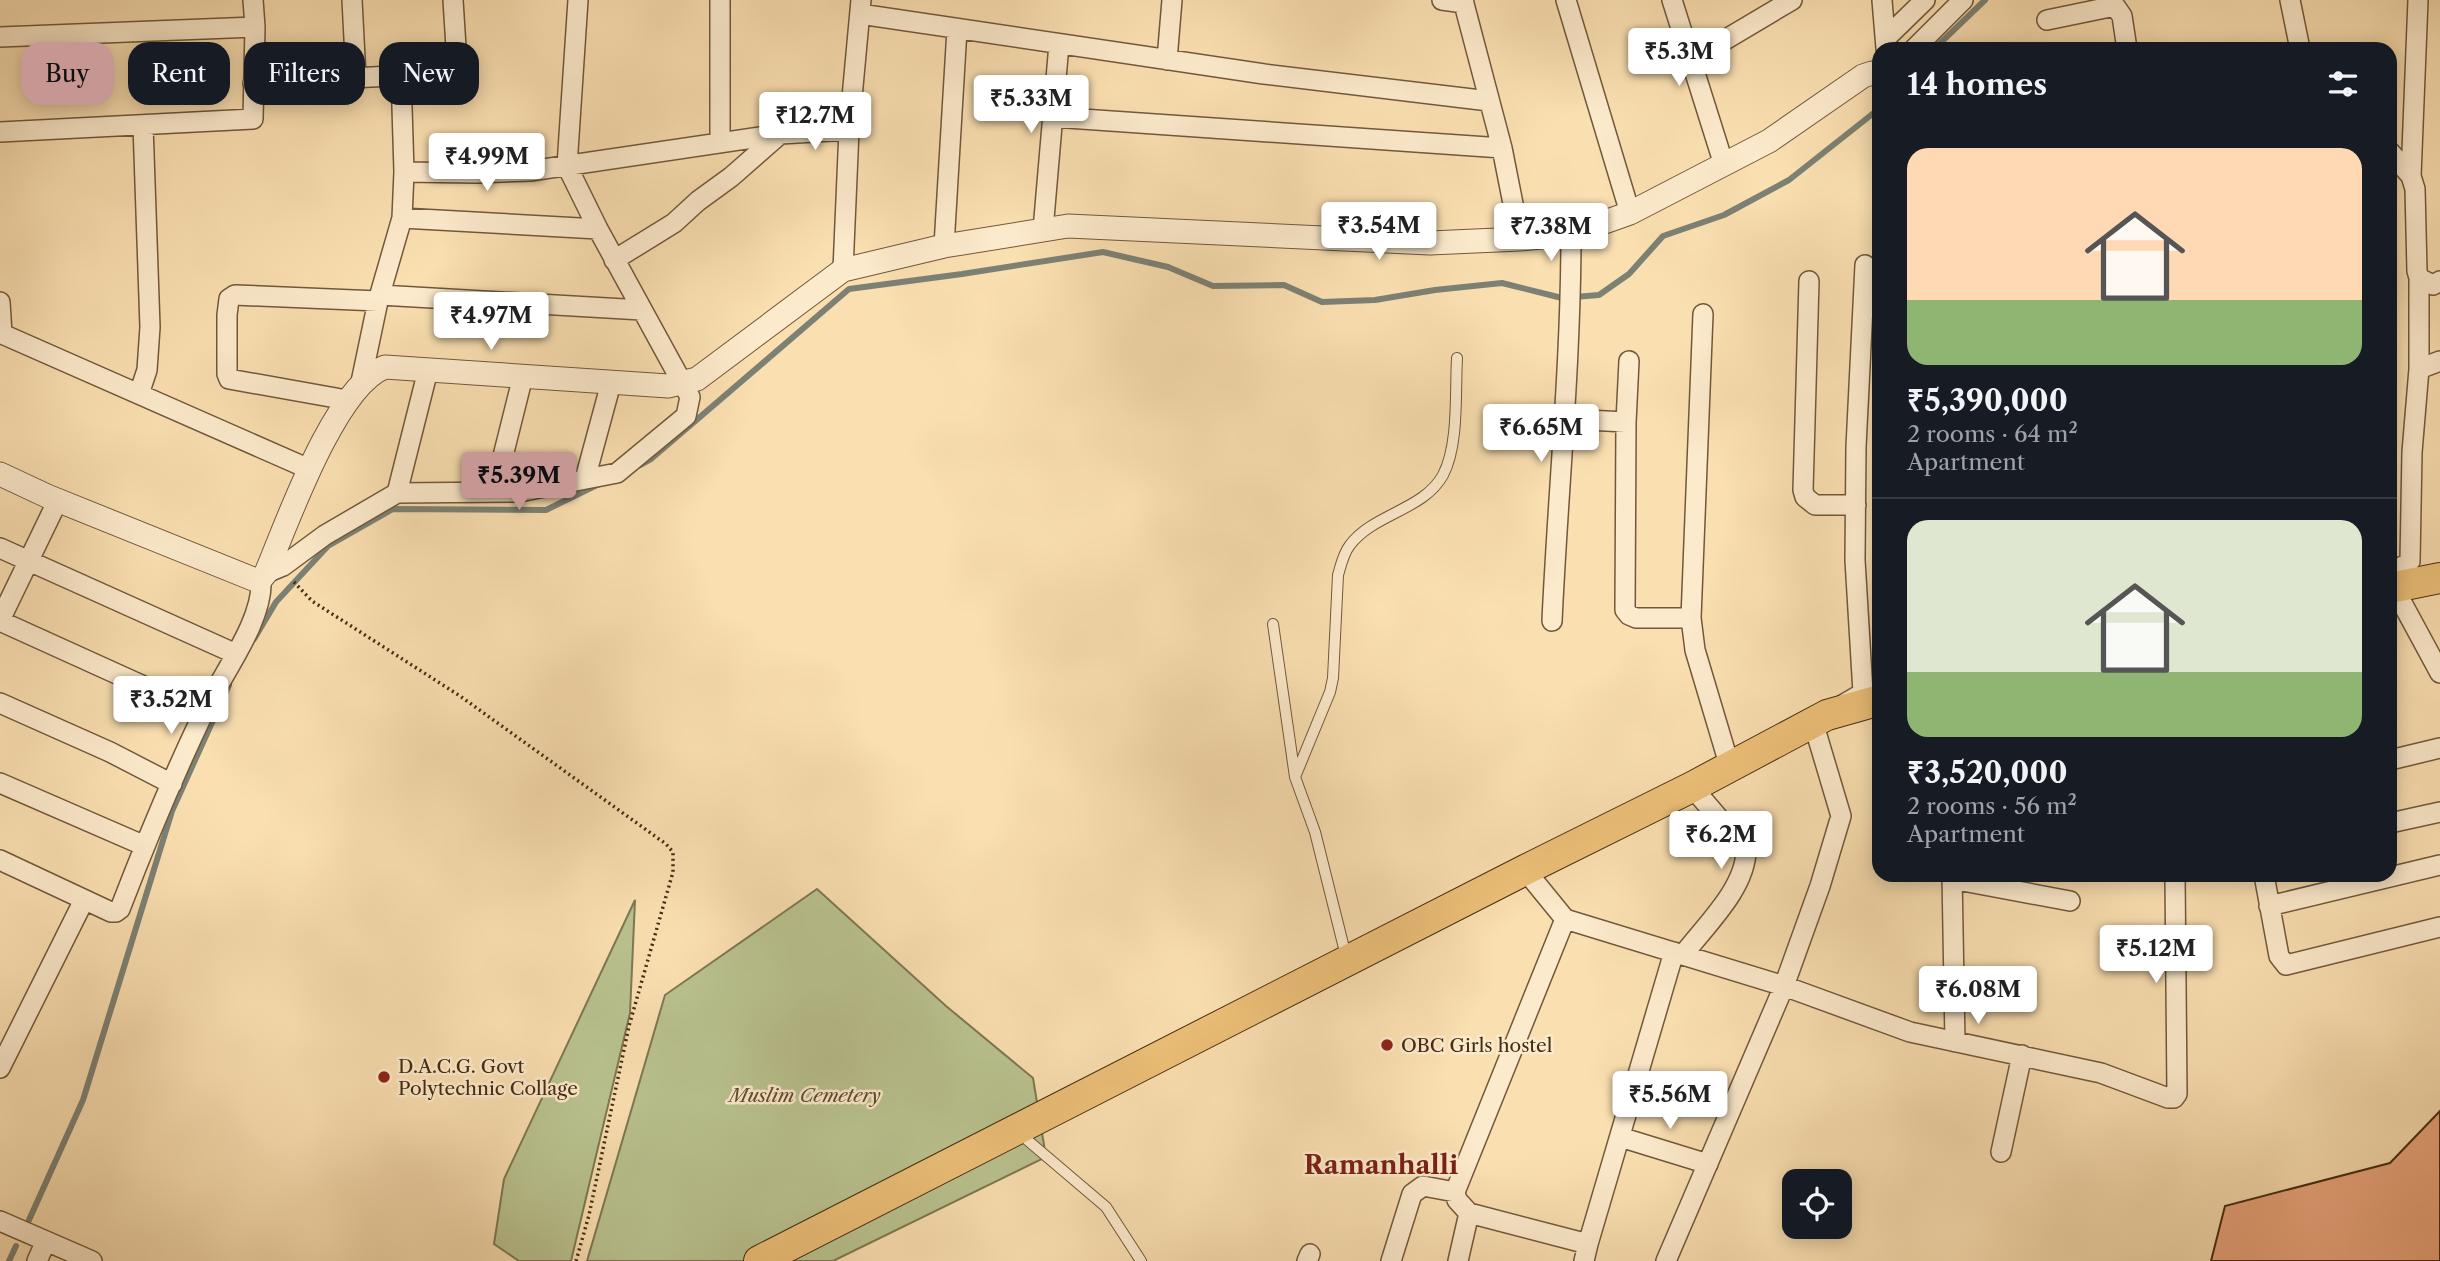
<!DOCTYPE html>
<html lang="en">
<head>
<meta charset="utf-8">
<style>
  :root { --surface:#171b24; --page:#242831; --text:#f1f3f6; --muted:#9ea1a6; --line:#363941; --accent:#c59692 }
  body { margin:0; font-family:"Libre Caslon Text",serif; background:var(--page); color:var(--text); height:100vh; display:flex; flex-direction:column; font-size:26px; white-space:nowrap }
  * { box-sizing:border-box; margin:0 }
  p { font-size:23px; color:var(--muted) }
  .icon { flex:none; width:38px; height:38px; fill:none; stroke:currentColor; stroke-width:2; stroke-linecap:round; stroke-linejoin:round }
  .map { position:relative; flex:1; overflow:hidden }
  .side { position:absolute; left:1872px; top:42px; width:525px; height:840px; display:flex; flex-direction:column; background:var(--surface); border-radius:21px; box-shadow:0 4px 18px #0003 }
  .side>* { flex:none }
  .guide { position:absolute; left:21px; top:42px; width:665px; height:63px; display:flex; gap:14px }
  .buttons { position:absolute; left:1782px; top:1169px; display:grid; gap:14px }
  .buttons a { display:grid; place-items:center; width:70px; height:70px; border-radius:14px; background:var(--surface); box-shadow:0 4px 18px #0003; font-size:35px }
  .price { position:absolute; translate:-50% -60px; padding:0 16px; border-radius:7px; background:#fff; color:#222; font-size:23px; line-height:46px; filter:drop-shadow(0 2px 4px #0008) }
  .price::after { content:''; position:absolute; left:50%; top:42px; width:21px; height:16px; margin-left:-10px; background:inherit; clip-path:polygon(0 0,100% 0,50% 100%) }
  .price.active { background:var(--accent); color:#111 }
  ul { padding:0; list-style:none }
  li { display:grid; align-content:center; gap:14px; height:371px; padding:0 35px }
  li+li { border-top:2px solid var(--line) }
  li span { display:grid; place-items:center; height:217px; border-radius:21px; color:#555 }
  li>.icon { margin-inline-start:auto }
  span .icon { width:126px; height:126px; fill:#fffc; stroke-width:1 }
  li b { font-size:30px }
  h2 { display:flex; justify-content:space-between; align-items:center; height:84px; padding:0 35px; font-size:30px }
  .pill { padding:0 24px; border-radius:21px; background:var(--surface); box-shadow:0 4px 18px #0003; font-size:24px; line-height:63px }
  .pill.active { background:var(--accent); color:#111 }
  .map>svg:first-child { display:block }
  .green { fill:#b9c390; stroke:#7f7752; stroke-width:2 }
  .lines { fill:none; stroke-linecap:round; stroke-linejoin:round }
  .stream { stroke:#7c8174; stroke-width:6 }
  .building { fill:#e9a47b; stroke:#452b13; stroke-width:2 }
  .service-casing { stroke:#72583a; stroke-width:12 }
  .minor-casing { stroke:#72583a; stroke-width:22 }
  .tertiary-casing { stroke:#72583a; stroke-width:25 }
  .primary-casing { stroke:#452b13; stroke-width:32 }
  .path { stroke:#452b13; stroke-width:3.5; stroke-dasharray:2 3.5; stroke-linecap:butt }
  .service { stroke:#fceacc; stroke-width:10 }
  .minor { stroke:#fceacc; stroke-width:19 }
  .tertiary { stroke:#fceacc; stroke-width:23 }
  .primary { stroke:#edc078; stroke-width:30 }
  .poi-dot { fill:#8f2418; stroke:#fceacc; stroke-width:2.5 }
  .labels { text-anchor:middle; stroke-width:5; stroke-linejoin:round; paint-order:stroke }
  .poi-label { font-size:19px; fill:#452b13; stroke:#fceacc; text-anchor:start }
  .park-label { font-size:19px; font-style:italic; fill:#5c492c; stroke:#fceacc }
  .district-label { font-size:26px; font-weight:bold; fill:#7a1f14; stroke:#fceacc }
</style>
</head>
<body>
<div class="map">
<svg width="2440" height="1261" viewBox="0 0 2440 1261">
  <rect width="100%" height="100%" fill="#fadfb1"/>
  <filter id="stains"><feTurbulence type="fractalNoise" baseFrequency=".00286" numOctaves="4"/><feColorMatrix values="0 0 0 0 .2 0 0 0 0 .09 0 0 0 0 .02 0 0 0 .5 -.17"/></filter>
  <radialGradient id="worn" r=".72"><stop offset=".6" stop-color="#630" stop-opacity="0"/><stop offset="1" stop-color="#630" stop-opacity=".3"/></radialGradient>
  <path class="green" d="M817,889L946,1006L1033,1078L1046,1157L833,1261H587L665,995Z
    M635,900L630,1013L571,1261H519L494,1244L504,1179Z"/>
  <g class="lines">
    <path class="stream" d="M1934,49L1985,0
      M640,465L651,459L849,289L962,274L1103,252L1168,267L1213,286L1284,285L1322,302L1375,300L1435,290L1502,283L1562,298L1599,295L1629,274L1663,236L1724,215L1789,180L1880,108
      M254,639L276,602L328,546L393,509L546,510L599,484
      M29,1220L83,1100L172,811L229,685
      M9,1261L16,1246"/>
  </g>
  <path class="building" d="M2440,1111V1261H2211L2225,1206L2390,1163Z"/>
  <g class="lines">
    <defs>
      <path id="service" d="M1273,624L1295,777L1315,832L1346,956
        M1295,777L1330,692L1333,678L1338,575C1341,565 1343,554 1350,545C1373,514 1424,510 1443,475C1459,445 1455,392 1457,358
        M1019,1133L1106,1207L1141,1261"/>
      <path id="minor" d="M352,0L356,77
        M1442,0L1464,3
        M1463,0L1502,148L1520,239
        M1566,0L1630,213
        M1672,0L1724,165
        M1882,0L1886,48
        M2290,0L2300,49
        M860,14L1264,74L1489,101
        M2047,20L2115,6L2122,16L2127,49
        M0,37L255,27
        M1886,38L1925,0
        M1914,49L1963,0
        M1167,60L1172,0
        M1691,60L1792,0
        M253,83L450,73L456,69L457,63L453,0
        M1053,117L1502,148
        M0,132L253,119L255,27L253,0
        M720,142V0
        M2390,152L2411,176L2415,189L2417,271L2419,278L2433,285L2440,281
        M404,172L476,173L530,171L780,134L849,130
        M2411,176L2418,0
        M402,218L598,229
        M1043,230L1059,44
        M944,246L957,29
        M614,260L674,223L698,201L731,177L780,134
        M843,270L849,130L861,0
        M1809,281L1803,490L1805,497L1815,505H1856
        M380,295L642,310
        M0,302L2,334
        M1703,314L1691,618L1695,650L1729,764L1718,771
        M0,333L309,469
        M1629,361L1626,422L1625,610L1629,615L1636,618H1691
        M2419,369V278
        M361,382L378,301L402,218L404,172L401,75
        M139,394L147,370L150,327L143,125
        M347,400L229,379L227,374V315L229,299L235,295L378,301
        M1566,419L1626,422
        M585,479L611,383
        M494,492L523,376
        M397,493L428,370
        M0,548L236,654
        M266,573L283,566L325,535L397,493L519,492L617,473L686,416L690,397L598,229L567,166L578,0
        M2390,575L2410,561L2412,452L2419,369L2440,361
        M2394,588L2440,673
        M0,620L58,500
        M0,621L203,713
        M1552,621C1558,491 1571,363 1571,234
        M0,703L110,752L172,784
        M1844,704L1863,693L1855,560L1856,447L1865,265
        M1813,722L1841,816L1820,886L1784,986L1910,1032L2101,1073L2168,1098H2174L2177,1094L2175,875
        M2390,760L2440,748
        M0,783L145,846
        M2390,823L2440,812
        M0,860L111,912H116L120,909C145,844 172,779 202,716C220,676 264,622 261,579
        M1525,870L1565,919L1455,1192L1457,1200L1469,1213L1588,1244L1674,952
        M1952,875L1955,1042
        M2264,875L2279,956L2286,965L2440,927
        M1952,879L2070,901
        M2269,906L2440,865
        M1565,919L1784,986L1666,1261
        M1683,955C1705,926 1746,888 1746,850L1692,787
        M0,1068L84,900
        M1620,1137L1708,1164
        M2001,1152L2022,1055
        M0,1221L92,1261
        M37,1261L46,1241
        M1307,1261L1310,1254
        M1391,1261L1412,1194L1423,1186L1455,1192
        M1458,1261L1469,1213
        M1584,1261L1588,1244"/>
      <path id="tertiary" d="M0,474L47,496L253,579H261L266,573C287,523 335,386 385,367L668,386L697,379L843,270L944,246L1068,226L1430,243L1520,239L1571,234L1630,213L1769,141L1863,76L1872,73L1880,76"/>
      <path id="primary" d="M2390,588L2440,578
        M759,1261L1525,870L1692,787L1827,715L1880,700"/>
    </defs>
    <use href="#service" class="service-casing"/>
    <use href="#minor" class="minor-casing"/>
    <use href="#tertiary" class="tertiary-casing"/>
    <use href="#primary" class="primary-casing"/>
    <path class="path" d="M294,582L312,601L460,696L666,844L673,852V872L629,1026L589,1215L576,1261"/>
    <use href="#service" class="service"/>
    <use href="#minor" class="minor"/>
    <use href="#tertiary" class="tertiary"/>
    <use href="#primary" class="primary"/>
  </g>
  <g class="poi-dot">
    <circle cx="1387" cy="1045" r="7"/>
    <circle cx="384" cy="1077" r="7"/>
  </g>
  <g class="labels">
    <g class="poi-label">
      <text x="1401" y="1052">OBC Girls hostel</text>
      <text x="398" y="1073">D.A.C.G. Govt<tspan x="398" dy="22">Polytechnic Collage</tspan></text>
    </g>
    <g class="park-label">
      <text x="805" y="1102">Muslim Cemetery</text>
    </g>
    <g class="district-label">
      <text x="1381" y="1174">Ramanhalli</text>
    </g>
  </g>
  <rect width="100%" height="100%" filter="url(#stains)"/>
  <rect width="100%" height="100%" fill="url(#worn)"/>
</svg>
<div class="buttons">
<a><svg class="icon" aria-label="locate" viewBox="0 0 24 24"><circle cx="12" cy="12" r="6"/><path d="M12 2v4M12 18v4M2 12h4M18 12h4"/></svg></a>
</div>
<b class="price" style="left:1679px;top:88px">₹5.3M</b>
<b class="price" style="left:1031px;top:135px">₹5.33M</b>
<b class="price" style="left:815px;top:152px">₹12.7M</b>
<b class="price" style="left:487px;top:193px">₹4.99M</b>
<b class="price" style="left:1379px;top:262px">₹3.54M</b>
<b class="price" style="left:1551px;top:263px">₹7.38M</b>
<b class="price" style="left:491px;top:352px">₹4.97M</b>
<b class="price" style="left:1541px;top:464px">₹6.65M</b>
<b class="price active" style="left:519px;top:512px">₹5.39M</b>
<b class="price" style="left:171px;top:736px">₹3.52M</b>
<b class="price" style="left:1721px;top:871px">₹6.2M</b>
<b class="price" style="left:2156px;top:985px">₹5.12M</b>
<b class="price" style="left:1978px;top:1026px">₹6.08M</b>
<b class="price" style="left:1670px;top:1131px">₹5.56M</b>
<div class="guide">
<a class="pill active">Buy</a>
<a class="pill">Rent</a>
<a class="pill">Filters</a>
<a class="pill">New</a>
</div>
<section class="side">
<h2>14 homes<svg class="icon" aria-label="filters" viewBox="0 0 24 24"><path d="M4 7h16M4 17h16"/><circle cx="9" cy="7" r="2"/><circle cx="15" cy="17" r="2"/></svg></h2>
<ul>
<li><span style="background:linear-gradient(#ffd9b3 70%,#8fb573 0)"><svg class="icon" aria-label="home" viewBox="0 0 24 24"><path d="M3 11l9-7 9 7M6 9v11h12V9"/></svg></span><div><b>₹5,390,000</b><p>2 rooms · 64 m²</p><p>Apartment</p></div></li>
<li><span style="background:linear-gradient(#dfe7d0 70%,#8fb573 0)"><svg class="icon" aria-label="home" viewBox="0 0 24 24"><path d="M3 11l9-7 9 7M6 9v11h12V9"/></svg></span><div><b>₹3,520,000</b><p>2 rooms · 56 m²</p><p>Apartment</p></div></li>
</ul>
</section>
</div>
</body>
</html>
